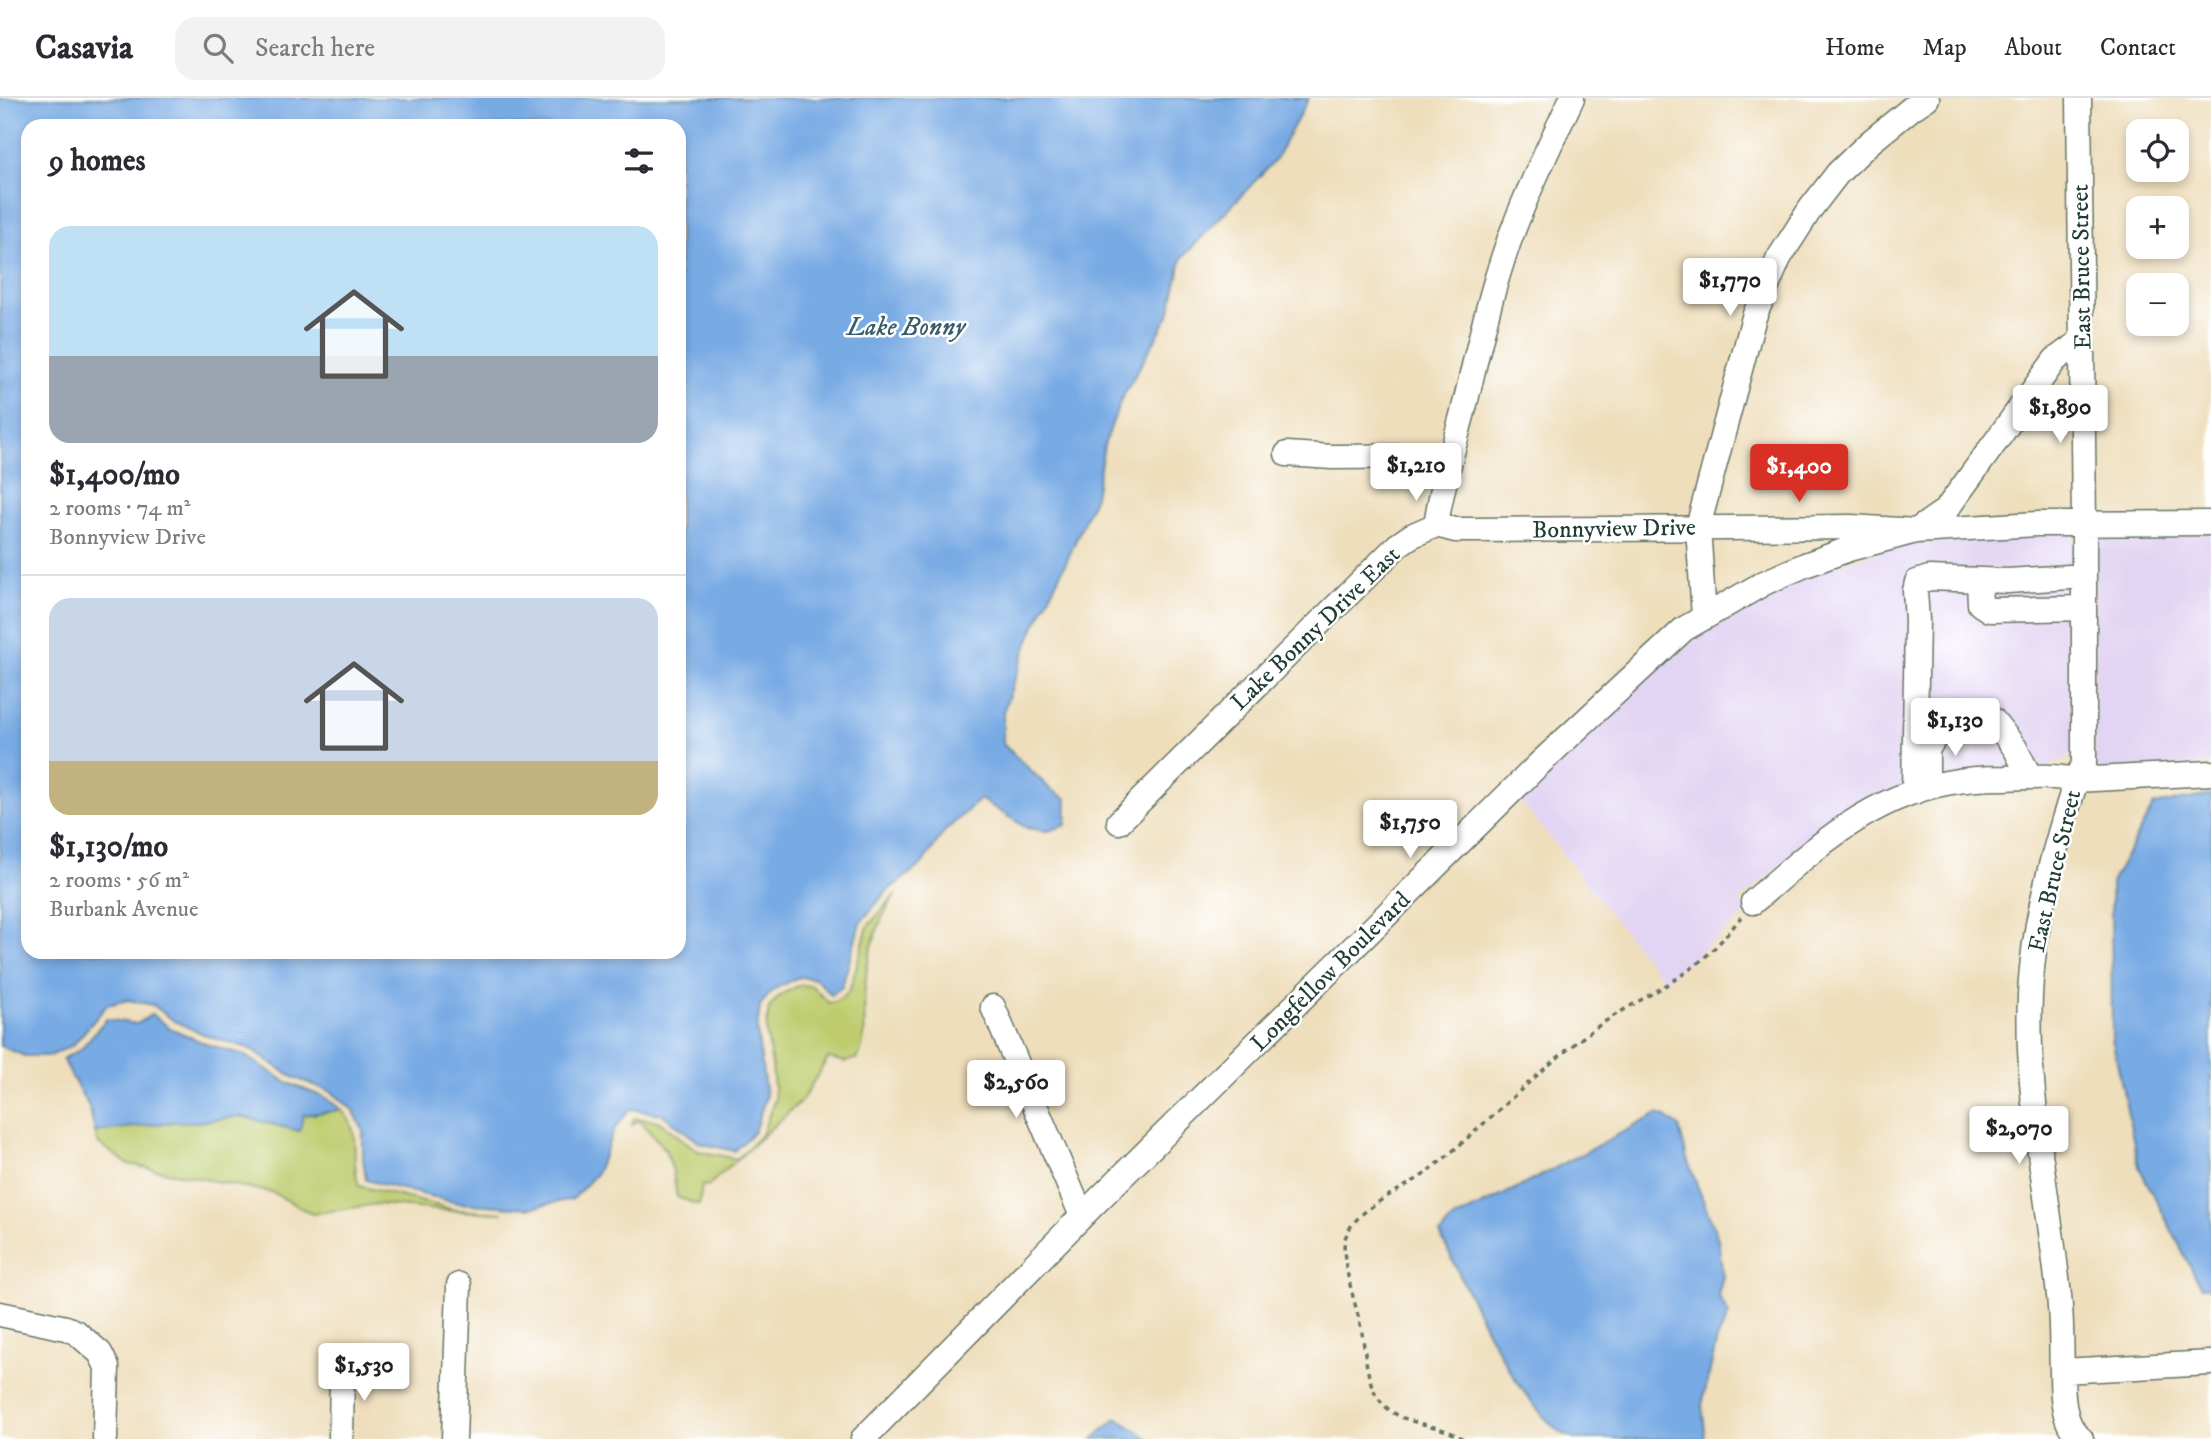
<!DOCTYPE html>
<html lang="en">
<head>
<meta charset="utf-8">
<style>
  :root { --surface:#fff; --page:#f2f2f3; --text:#2b2b33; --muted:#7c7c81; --line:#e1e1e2; --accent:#d93025 }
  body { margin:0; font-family:"IM FELL DW Pica",serif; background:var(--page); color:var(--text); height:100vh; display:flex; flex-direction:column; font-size:26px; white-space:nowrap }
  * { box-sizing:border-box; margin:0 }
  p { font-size:23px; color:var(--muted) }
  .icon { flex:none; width:38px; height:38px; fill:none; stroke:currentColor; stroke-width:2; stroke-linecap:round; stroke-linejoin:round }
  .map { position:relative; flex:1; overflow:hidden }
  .sheet { position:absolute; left:21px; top:21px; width:665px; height:840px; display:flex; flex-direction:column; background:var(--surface); border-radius:21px; box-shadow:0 4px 10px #0003 }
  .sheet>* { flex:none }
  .fabs { position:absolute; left:2126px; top:21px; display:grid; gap:14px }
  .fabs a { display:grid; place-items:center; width:63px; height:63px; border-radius:14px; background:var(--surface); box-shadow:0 4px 10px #0003; font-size:35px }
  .price { position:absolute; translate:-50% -60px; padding:0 16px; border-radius:7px; background:#fff; color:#222; font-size:23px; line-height:46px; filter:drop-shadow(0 2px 4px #0008) }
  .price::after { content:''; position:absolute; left:50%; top:42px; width:21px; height:16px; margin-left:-10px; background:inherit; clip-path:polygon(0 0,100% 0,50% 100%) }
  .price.selected { background:var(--accent); color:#fff }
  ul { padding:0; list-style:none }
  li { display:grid; align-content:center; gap:14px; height:371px; padding:0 28px }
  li+li { border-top:2px solid var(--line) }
  li span { display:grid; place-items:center; height:217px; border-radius:21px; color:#555 }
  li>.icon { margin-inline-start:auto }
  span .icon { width:126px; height:126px; fill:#fffc; stroke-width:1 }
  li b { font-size:30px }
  h2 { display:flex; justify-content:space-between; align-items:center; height:84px; padding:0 28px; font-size:30px }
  header { display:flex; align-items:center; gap:42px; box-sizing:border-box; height:98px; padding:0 35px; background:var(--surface); border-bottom:2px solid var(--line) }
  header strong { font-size:33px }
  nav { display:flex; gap:38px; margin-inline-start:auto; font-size:24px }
  .search { width:490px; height:63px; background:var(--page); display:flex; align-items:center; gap:18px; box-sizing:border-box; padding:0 24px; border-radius:21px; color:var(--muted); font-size:26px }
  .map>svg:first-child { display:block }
  .built { fill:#e2d4f3 }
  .green { fill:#becc6e; stroke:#6e8451; stroke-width:2 }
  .water { fill:#78aae4; stroke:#4c748c; stroke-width:2; fill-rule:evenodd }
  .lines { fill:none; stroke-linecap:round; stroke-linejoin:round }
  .minor-casing { stroke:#677564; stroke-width:27 }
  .path { stroke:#677564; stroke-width:3.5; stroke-dasharray:5 5; stroke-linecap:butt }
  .minor { stroke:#fff; stroke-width:24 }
  .labels { text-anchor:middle; stroke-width:5; stroke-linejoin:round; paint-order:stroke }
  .street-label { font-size:24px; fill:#1f3d34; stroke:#fff }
  .water-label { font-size:26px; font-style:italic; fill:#3a5e69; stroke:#fff }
</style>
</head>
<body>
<header>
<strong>Casavia</strong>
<div class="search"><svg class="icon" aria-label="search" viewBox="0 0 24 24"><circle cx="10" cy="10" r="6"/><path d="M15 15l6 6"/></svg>Search here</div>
<nav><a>Home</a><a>Map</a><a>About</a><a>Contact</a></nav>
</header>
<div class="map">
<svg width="2211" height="1341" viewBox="0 0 2211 1341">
  <rect width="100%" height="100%" fill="#fff"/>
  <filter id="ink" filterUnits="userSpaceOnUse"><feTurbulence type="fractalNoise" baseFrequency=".0143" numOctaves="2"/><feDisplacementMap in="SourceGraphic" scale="14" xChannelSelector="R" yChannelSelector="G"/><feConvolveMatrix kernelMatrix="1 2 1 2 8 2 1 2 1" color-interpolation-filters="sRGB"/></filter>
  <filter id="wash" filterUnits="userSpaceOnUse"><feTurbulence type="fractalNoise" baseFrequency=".00686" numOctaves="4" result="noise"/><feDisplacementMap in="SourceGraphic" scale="28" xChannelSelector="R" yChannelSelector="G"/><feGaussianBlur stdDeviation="1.57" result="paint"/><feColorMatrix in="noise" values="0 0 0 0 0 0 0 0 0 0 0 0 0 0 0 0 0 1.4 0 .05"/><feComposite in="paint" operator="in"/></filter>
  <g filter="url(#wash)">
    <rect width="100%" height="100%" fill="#eedebc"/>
    <path class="built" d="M2094,434H2211V666L2100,672L2094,668Z
      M2074,435V657L2047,669L1975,672L1806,744L1739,803L1750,813L1664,883L1518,700L1642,582L1731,514L1809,475L1918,442Z"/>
    <path class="green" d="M896,796C877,823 867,857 865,889C862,915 869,936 858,960L846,964L828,960L802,1002L708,1088L702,1087L699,1107L677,1099L673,1073L665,1051L639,1022L632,1027L634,1020L658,1023L698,1053L737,1061L762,1036L775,1001L772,967L766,932L769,910L780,897L800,887L812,888L829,905C837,904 846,898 850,891L868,828Z
      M341,1012C363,1031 349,1063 359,1088L455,1112L503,1115L439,1112L377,1106L312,1116L274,1095L128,1066L98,1045L95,1034L173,1024H198L240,1018L299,1033L303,1017Z"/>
    <path class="water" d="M0,0H1309L1275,62L1182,160L1169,217L1121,302L1104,347L1095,398L1069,458L1032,534L1003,614V646L1050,691L1067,701L1066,727L1048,733L1027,730L980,701L945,733L921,767L887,793L860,825L842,889L831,897L816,881L799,879L774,891L760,907L757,933L766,998L754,1034L734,1053L700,1045L662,1016L630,1011L614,1032L596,1076L573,1101L528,1110L457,1105L366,1082L363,1060V1032L354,1013L332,994L293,979L248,950L210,939L174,923L153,907L128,902L107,907L73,947L50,958H25L0,948ZM28,28H679V854H28Z
      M2211,697V1189H2201L2139,1069L2112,940L2111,785L2154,707Z
      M152,916L170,930L206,946L244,957L288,985L327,1000L341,1012L303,1017L300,1033L240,1018L198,1024H173L95,1034L89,1009L62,961L80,952L106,921L137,926Z
      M1657,1016L1666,1019L1679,1029L1687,1061L1718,1141L1723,1179L1718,1197L1729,1216L1717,1241L1702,1307L1705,1333L1704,1341H1574C1568,1338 1560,1335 1555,1330C1506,1284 1470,1197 1440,1136L1452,1122L1525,1086Z
      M1117,1320L1149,1341H1093Z"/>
  </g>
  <g filter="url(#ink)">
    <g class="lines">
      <defs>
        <path id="minor" d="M2079,0L2084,425V667L2074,682V689C2055,749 2038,808 2032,870C2021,978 2048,1091 2059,1198C2062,1223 2061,1248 2062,1273L2211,1265
          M1287,356L1332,359L1451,358
          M1436,427L1455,432H1476L1851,429L1916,433L1946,412L2055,262L2081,243
          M1979,482L1980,506L1989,512L2084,510
          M1704,519L1698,429L1754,219L1779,160L1811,110L1838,75L1869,45L1912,10L1927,0
          M1927,674V652L1938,634L1956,621L1977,619L1993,622L2015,650L2030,679
          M1914,694L1917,522L1915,493L1917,484L1929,480L2008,483L2084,478
          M1119,724L1398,447L1411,438L1436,427C1442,384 1456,343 1466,302C1480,243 1493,183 1515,127C1532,83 1552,42 1572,0
          M1753,804C1811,753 1868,700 1946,685C1966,681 1985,680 2005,680C2028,679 2051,677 2074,682L2211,675
          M993,909L1082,1118
          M0,1216L66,1230L77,1235L100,1255L107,1269L105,1341
          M2062,1273C2062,1294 2062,1327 2081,1341
          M341,1341L342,1268
          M454,1341L459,1187
          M863,1341L1090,1110L1538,667L1684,531L1764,485L1805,467L1849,451L1916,433L2037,426L2211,425"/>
      </defs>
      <use href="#minor" class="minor-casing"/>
      <path class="path" d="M1463,1341C1438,1324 1403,1329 1382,1305C1366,1287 1366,1257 1362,1235C1358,1212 1340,1162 1345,1141C1354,1109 1405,1092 1430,1072C1482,1030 1529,981 1582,940C1618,911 1662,894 1698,865C1715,851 1728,836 1741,819"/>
      <use href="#minor" class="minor"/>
    </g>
  </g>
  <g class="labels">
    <g class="street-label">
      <text transform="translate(2081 169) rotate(-91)" y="8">East Bruce Street</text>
      <text transform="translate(1614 430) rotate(-1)" y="8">Bonnyview Drive</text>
      <text transform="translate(1315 530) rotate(-44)" y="8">Lake Bonny Drive East</text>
      <text transform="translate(2054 773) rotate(-77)" y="8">East Bruce Street</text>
      <text transform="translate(1330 873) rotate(-45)" y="8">Longfellow Boulevard</text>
    </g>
    <g class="water-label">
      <text x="906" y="237">Lake Bonny</text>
    </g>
  </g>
</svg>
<div class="fabs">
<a><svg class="icon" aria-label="locate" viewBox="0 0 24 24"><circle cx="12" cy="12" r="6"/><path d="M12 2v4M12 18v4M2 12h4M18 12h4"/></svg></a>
<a>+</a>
<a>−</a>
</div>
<b class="price" style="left:1730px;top:220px">$1,770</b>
<b class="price" style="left:2060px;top:347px">$1,890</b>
<b class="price" style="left:1416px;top:405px">$1,210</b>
<b class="price selected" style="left:1799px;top:406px">$1,400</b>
<b class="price" style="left:1955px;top:660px">$1,130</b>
<b class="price" style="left:1410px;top:762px">$1,750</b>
<b class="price" style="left:1016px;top:1022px">$2,560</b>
<b class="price" style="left:2019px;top:1068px">$2,070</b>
<b class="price" style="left:364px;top:1305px">$1,530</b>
<section class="sheet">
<h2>9 homes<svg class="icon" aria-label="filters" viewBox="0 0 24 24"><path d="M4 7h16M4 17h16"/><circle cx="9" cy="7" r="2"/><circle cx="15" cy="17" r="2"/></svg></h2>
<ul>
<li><span style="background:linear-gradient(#bfe0f5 60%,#9aa5b1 0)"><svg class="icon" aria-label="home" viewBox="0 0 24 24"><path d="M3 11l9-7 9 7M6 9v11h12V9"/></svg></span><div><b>$1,400/mo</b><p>2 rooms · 74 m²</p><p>Bonnyview Drive</p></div></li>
<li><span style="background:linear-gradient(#c9d6e8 75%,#c2b280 0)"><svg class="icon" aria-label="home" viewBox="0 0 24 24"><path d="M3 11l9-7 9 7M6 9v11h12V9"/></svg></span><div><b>$1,130/mo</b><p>2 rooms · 56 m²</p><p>Burbank Avenue</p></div></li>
</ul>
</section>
</div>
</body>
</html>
